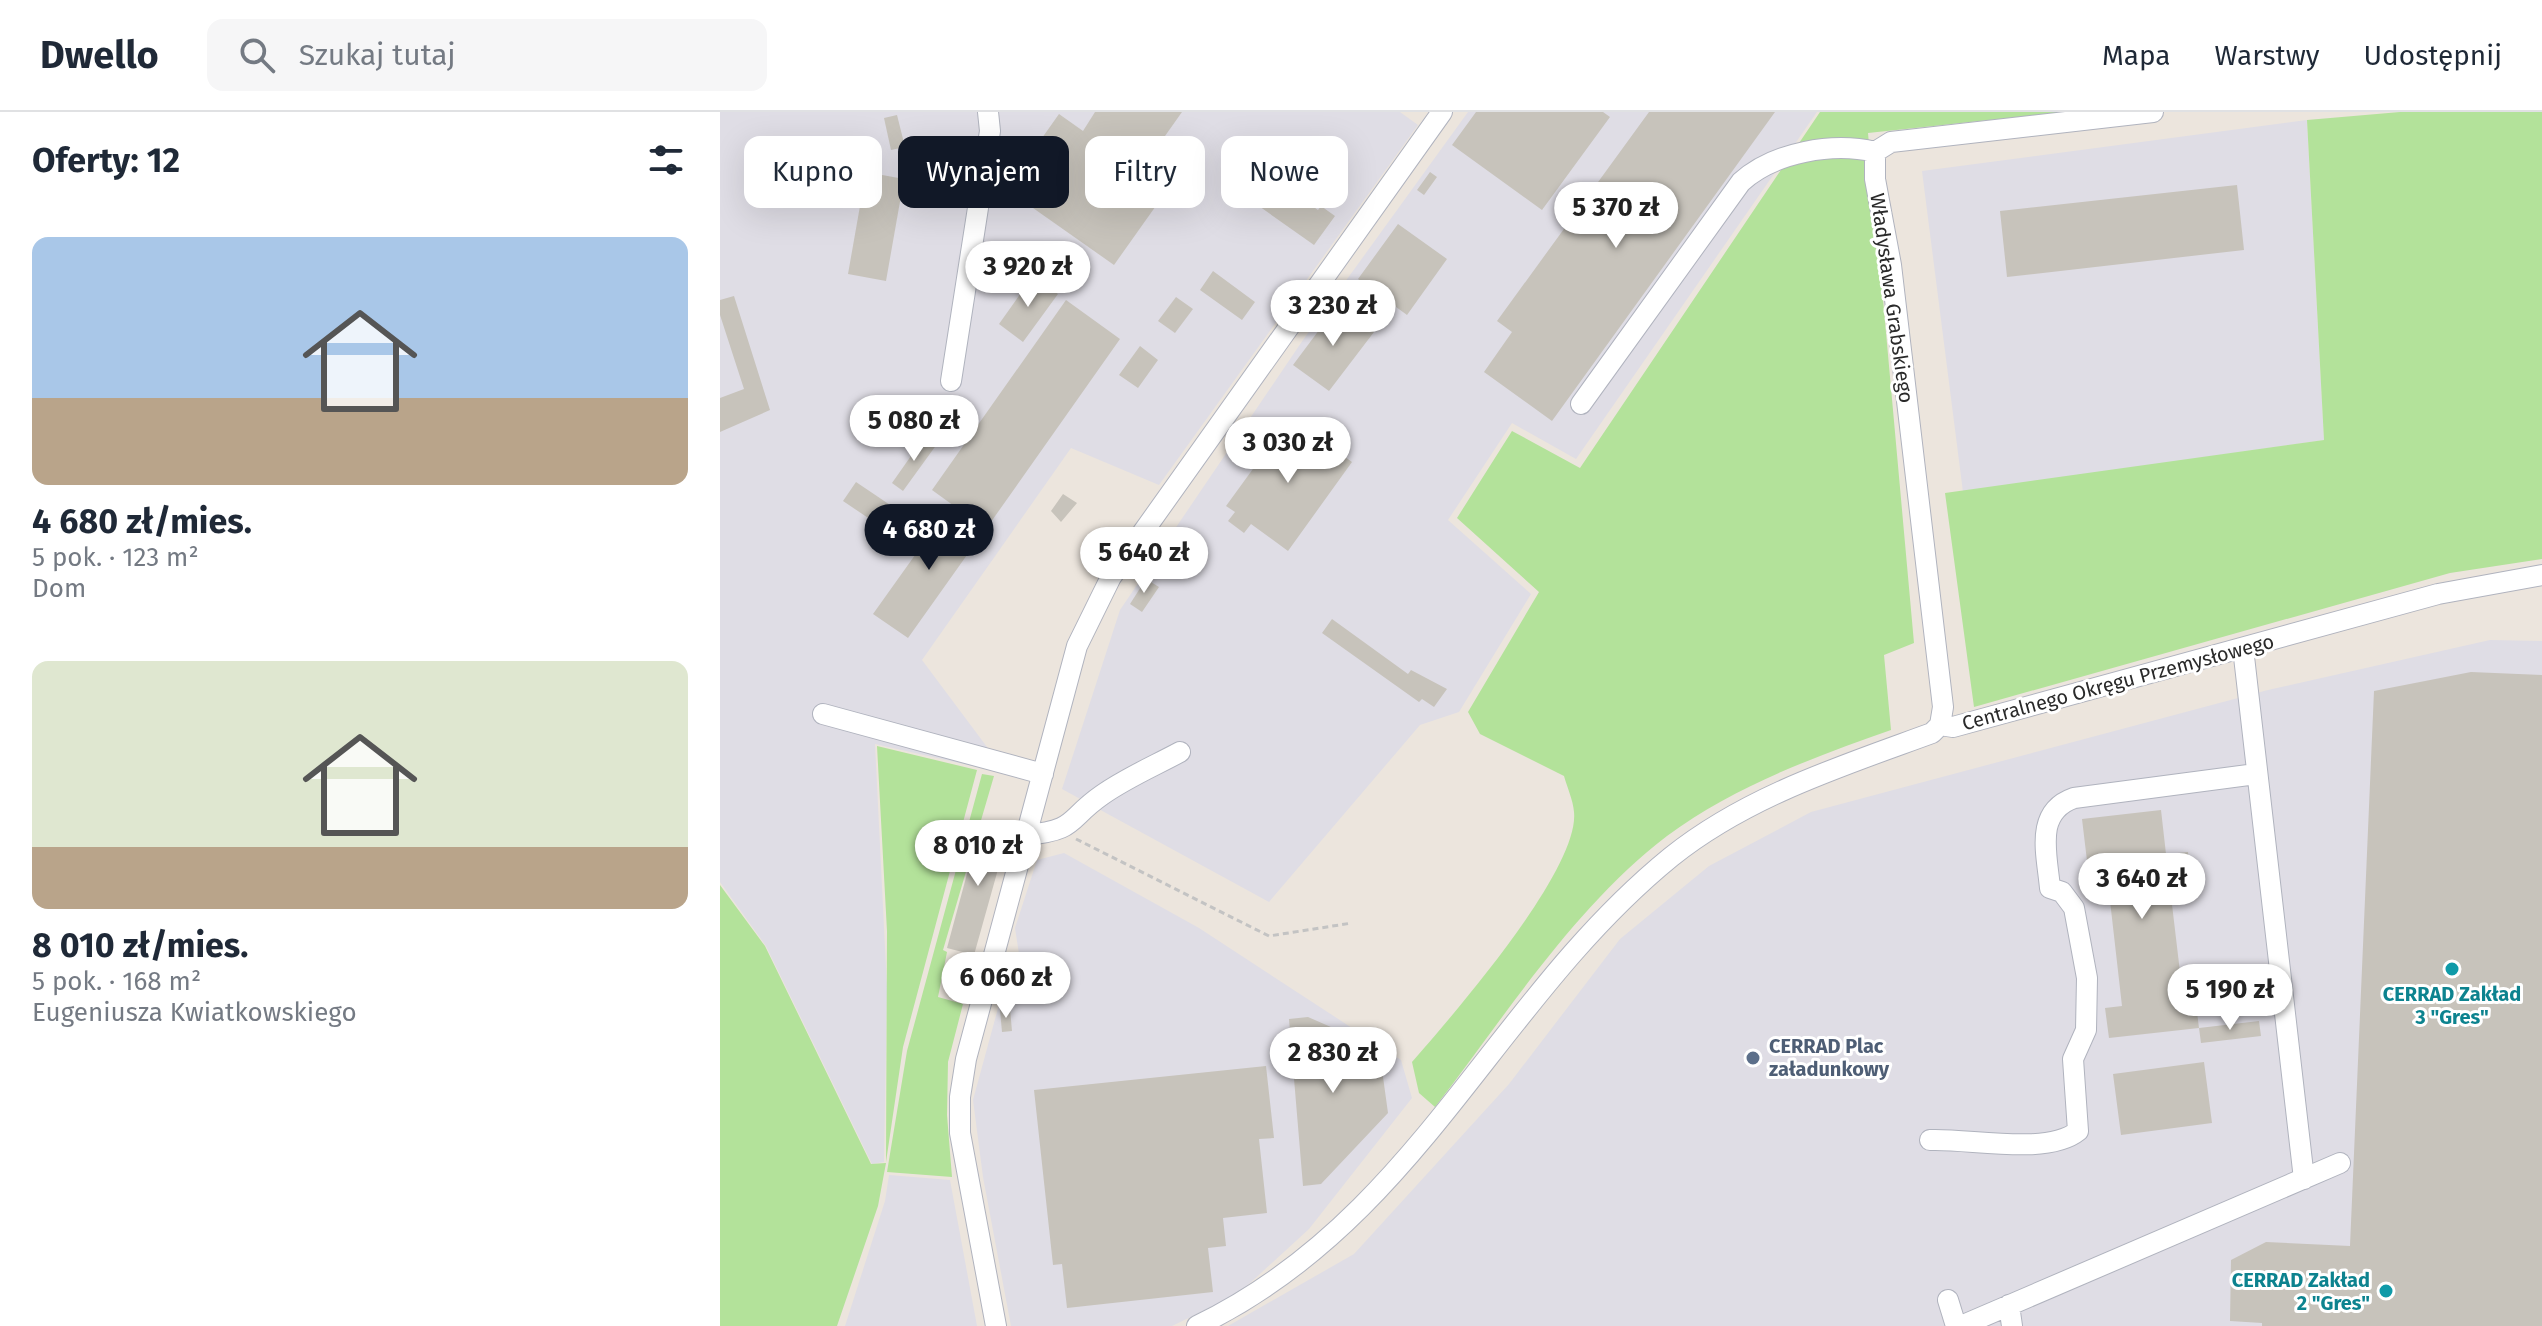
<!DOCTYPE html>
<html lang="pl">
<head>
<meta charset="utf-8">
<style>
  :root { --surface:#fff; --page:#f6f6f7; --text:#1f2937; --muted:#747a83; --line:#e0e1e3; --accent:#111827 }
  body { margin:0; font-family:"Fira Sans",sans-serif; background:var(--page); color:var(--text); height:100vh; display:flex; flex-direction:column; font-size:30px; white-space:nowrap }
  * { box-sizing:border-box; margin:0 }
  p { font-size:26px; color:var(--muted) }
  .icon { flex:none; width:44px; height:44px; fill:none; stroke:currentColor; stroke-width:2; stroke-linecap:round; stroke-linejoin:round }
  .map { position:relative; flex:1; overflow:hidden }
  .drawer { display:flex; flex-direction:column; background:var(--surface); width:720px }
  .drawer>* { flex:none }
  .hud { position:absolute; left:24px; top:24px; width:760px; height:72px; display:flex; gap:16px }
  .price { position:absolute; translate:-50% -68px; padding:0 18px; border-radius:28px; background:#fff; color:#222; font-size:26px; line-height:52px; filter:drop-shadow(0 2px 4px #0008) }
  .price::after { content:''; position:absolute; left:50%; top:48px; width:24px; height:18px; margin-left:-12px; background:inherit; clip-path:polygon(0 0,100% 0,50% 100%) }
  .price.on { background:var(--accent); color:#fff }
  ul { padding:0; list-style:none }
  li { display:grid; align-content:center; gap:16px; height:424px; padding:0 32px }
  li span { display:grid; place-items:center; height:248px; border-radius:16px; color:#555 }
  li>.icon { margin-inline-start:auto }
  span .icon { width:144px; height:144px; fill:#fffc; stroke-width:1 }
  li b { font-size:34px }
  h2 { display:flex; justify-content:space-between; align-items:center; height:96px; padding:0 32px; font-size:34px }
  .pill { padding:0 28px; border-radius:16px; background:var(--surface); box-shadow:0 8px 32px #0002; font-size:28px; line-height:72px }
  .pill.on { background:var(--accent); color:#fff }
  header { display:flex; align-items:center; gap:48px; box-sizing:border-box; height:112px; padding:0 40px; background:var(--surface); border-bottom:2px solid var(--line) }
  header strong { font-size:38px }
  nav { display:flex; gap:44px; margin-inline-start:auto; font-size:28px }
  .search { width:560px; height:72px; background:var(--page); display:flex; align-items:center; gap:20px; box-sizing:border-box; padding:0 28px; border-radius:16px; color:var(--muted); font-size:30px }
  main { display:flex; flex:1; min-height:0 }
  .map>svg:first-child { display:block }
  .industrial { fill:#dfdde5 }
  .green { fill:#b3e29a }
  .building { fill:#c7c3bb }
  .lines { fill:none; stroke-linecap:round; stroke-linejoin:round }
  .minor-casing { stroke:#b0b3be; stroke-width:22 }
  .path { stroke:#c3c3c3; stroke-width:3; stroke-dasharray:6 4; stroke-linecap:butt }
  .minor { stroke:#fff; stroke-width:20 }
  .culture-dot { fill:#0f9aa8; stroke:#fff; stroke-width:3 }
  .service-dot { fill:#5c6f8a; stroke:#fff; stroke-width:3 }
  .labels { text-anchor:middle; stroke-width:6; stroke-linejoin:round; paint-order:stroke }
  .street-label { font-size:20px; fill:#2a2a2a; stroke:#fff }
  .culture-label { font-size:20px; font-weight:bold; fill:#0d838f; stroke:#fff }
  .service-label { font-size:20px; font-weight:bold; fill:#4e5e75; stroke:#fff; text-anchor:start }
</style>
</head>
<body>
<header>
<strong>Dwello</strong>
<div class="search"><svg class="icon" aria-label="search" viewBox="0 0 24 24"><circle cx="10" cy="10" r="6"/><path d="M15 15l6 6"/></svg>Szukaj tutaj</div>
<nav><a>Mapa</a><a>Warstwy</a><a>Udostępnij</a></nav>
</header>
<main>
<section class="drawer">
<h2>Oferty: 12<svg class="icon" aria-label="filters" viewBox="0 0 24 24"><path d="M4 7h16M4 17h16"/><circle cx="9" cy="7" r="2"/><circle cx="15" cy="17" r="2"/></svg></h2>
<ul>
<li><span style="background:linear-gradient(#a9c7e8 65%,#b9a48a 0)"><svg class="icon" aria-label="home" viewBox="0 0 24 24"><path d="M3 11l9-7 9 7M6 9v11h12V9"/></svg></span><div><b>4 680 zł/mies.</b><p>5 pok. · 123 m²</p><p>Dom</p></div></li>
<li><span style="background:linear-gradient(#dfe7d0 75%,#b9a48a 0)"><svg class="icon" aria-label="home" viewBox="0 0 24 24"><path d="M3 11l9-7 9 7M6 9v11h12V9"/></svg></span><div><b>8 010 zł/mies.</b><p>5 pok. · 168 m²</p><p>Eugeniusza Kwiatkowskiego</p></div></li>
</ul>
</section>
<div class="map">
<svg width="1822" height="1214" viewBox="0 0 1822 1214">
  <rect width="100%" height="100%" fill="#ece5dd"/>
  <path class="industrial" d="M0,0H680L698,13L439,373L351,336L202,548L270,639L306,666L155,632L167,876L164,1050L152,1052L46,834L0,770Z
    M748,0H1097L856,347L792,311L728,408L811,482L739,600L700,613L549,790L342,677L400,498L583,228Z
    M1587,8L1604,328L1243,380L1202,59Z
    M1770,528L1822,529V1214H508L634,1142L789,972L900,827L989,754L1091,700L1548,578Z
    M344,741L479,816L681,948L692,986L589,1117L518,1182L452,1214H291L263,1065L253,988L280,889L303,868L295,816L317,748Z
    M169,1063L230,1068L257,1214H125L165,1089Z"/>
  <path class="green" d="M1100,0H1344L1148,21L1194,531L1164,543L1171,618C1094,645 1013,675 947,724C853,796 787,902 715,995L699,981L692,950C732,904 860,758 854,700C853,688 847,675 844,664L760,622L748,600L819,480L737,406L792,319L860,356Z
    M1680,0H1822V447L1730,461L1254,595L1225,381L1604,328L1587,8Z
    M157,634L257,658L183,935L166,1050L167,819Z
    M262,662L274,664L223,838L227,840L218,885L243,892L228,950L227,1003L232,1065L167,1060L187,939Z
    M0,773L45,834L151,1052L166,1051L158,1094L117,1214H0Z"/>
  <path class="building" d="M375,0H462L428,48L455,67L394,153L286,77L339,2L363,19Z
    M756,0H883L890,5L822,98L732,33Z
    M929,0H1055L832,309L764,260L792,220L777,209Z
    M177,3L185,35L171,38L164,6Z
    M536,55L598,98L601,94L615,104L594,133L519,80Z
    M146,60L184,67L166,169L128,162Z
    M710,60L717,65L704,83L697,78Z
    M1517,73L1524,138L1287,165L1280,99Z
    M678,112L727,147L687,203L638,167Z
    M493,159L535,190L522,208L480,178Z
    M313,164L338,182L303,230L279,212Z
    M14,184L50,298L0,320V286L24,277L0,203V188Z
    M456,185L473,197L455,221L438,209Z
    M346,188L400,227L266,417L212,378Z
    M617,194L654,220L609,279L573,253Z
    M420,234L438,248L418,276L399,263Z
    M570,306L632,350L568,439L531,412L524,421L508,409L515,400L506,394Z
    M205,324L217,332L183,379L172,371Z
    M136,370L185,403L172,422L123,389Z
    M343,382L357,391L341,410L331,399Z
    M230,394L264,419L188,526L153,502Z
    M426,467L439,475L422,500L410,492Z
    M612,507L688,562L691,558L727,577L714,595L702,587L699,590L602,521Z
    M1751,560L1822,563V1214H1542V1211L1510,1209L1511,1148L1546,1130L1630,1134L1654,579Z
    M1441,698L1446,742L1468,740L1472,782L1451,784L1462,877L1474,876L1479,916L1389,926L1385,896L1402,894L1389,780L1371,782L1362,707Z
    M261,710L289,718L254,843L227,836Z
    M290,897L292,919L282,920L280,898Z
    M588,905L659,936L668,1001L601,1072L583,1074L569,907Z
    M1539,909L1541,924L1481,931L1479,916Z
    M1484,950L1492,1011L1401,1023L1393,962Z
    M546,954L554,1026L539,1027L547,1101L503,1106L506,1134L488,1136L493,1180L347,1196L342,1152L333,1153L314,978Z"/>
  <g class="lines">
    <defs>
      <path id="minor" d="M231,269L270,19L268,0
        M861,292L1021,70C1054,40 1113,30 1155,40
        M1523,536L1584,1067
        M103,602L323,662
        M1220,613L1223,595L1171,153L1155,67V40L1171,30L1433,0
        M1220,613L1233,615L1718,482L1822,463
        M306,723C358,718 346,708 382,683C406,666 434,654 460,640
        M1210,1028C1249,1026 1327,1044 1358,1019L1353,947L1366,918L1367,866L1354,796L1342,780L1330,776C1327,742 1314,700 1354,686L1536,662
        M1228,1188L1236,1214
        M1289,1193L1292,1214
        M276,1214L240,1021V985L246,947L357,534L391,465L722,0
        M477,1214C697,1108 773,890 951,745C1027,684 1122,654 1212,621L1220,613
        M1241,1214L1620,1051"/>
    </defs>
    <use href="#minor" class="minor-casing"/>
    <path class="path" d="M356,727L549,824L632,811"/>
    <use href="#minor" class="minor"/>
  </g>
  <g class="culture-dot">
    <circle cx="1732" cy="857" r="8"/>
    <circle cx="1666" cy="1179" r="8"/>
  </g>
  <circle class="service-dot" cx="1033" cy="946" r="8"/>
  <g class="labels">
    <g class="street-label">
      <text transform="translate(1172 186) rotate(82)" y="7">Władysława Grabskiego</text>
      <text transform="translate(1398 570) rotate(-15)" y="7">Centralnego Okręgu Przemysłowego</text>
    </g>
    <g class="culture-label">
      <text x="1732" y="889">CERRAD Zakład<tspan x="1732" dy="23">3 "Gres"</tspan></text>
      <text x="1650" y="1175" text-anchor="end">CERRAD Zakład<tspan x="1650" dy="23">2 "Gres"</tspan></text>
    </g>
    <g class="service-label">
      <text x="1049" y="941">CERRAD Plac<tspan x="1049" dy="23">załadunkowy</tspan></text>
    </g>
  </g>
</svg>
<b class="price" style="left:896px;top:138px">5 370 zł</b>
<b class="price" style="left:308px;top:197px">3 920 zł</b>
<b class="price" style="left:613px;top:236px">3 230 zł</b>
<b class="price" style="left:194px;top:351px">5 080 zł</b>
<b class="price" style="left:568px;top:373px">3 030 zł</b>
<b class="price on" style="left:209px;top:460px">4 680 zł</b>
<b class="price" style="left:424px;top:483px">5 640 zł</b>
<b class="price" style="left:258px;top:776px">8 010 zł</b>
<b class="price" style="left:1422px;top:809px">3 640 zł</b>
<b class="price" style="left:286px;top:908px">6 060 zł</b>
<b class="price" style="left:1510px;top:920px">5 190 zł</b>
<b class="price" style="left:613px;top:983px">2 830 zł</b>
<div class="hud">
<a class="pill">Kupno</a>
<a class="pill on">Wynajem</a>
<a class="pill">Filtry</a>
<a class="pill">Nowe</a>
</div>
</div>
</main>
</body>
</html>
